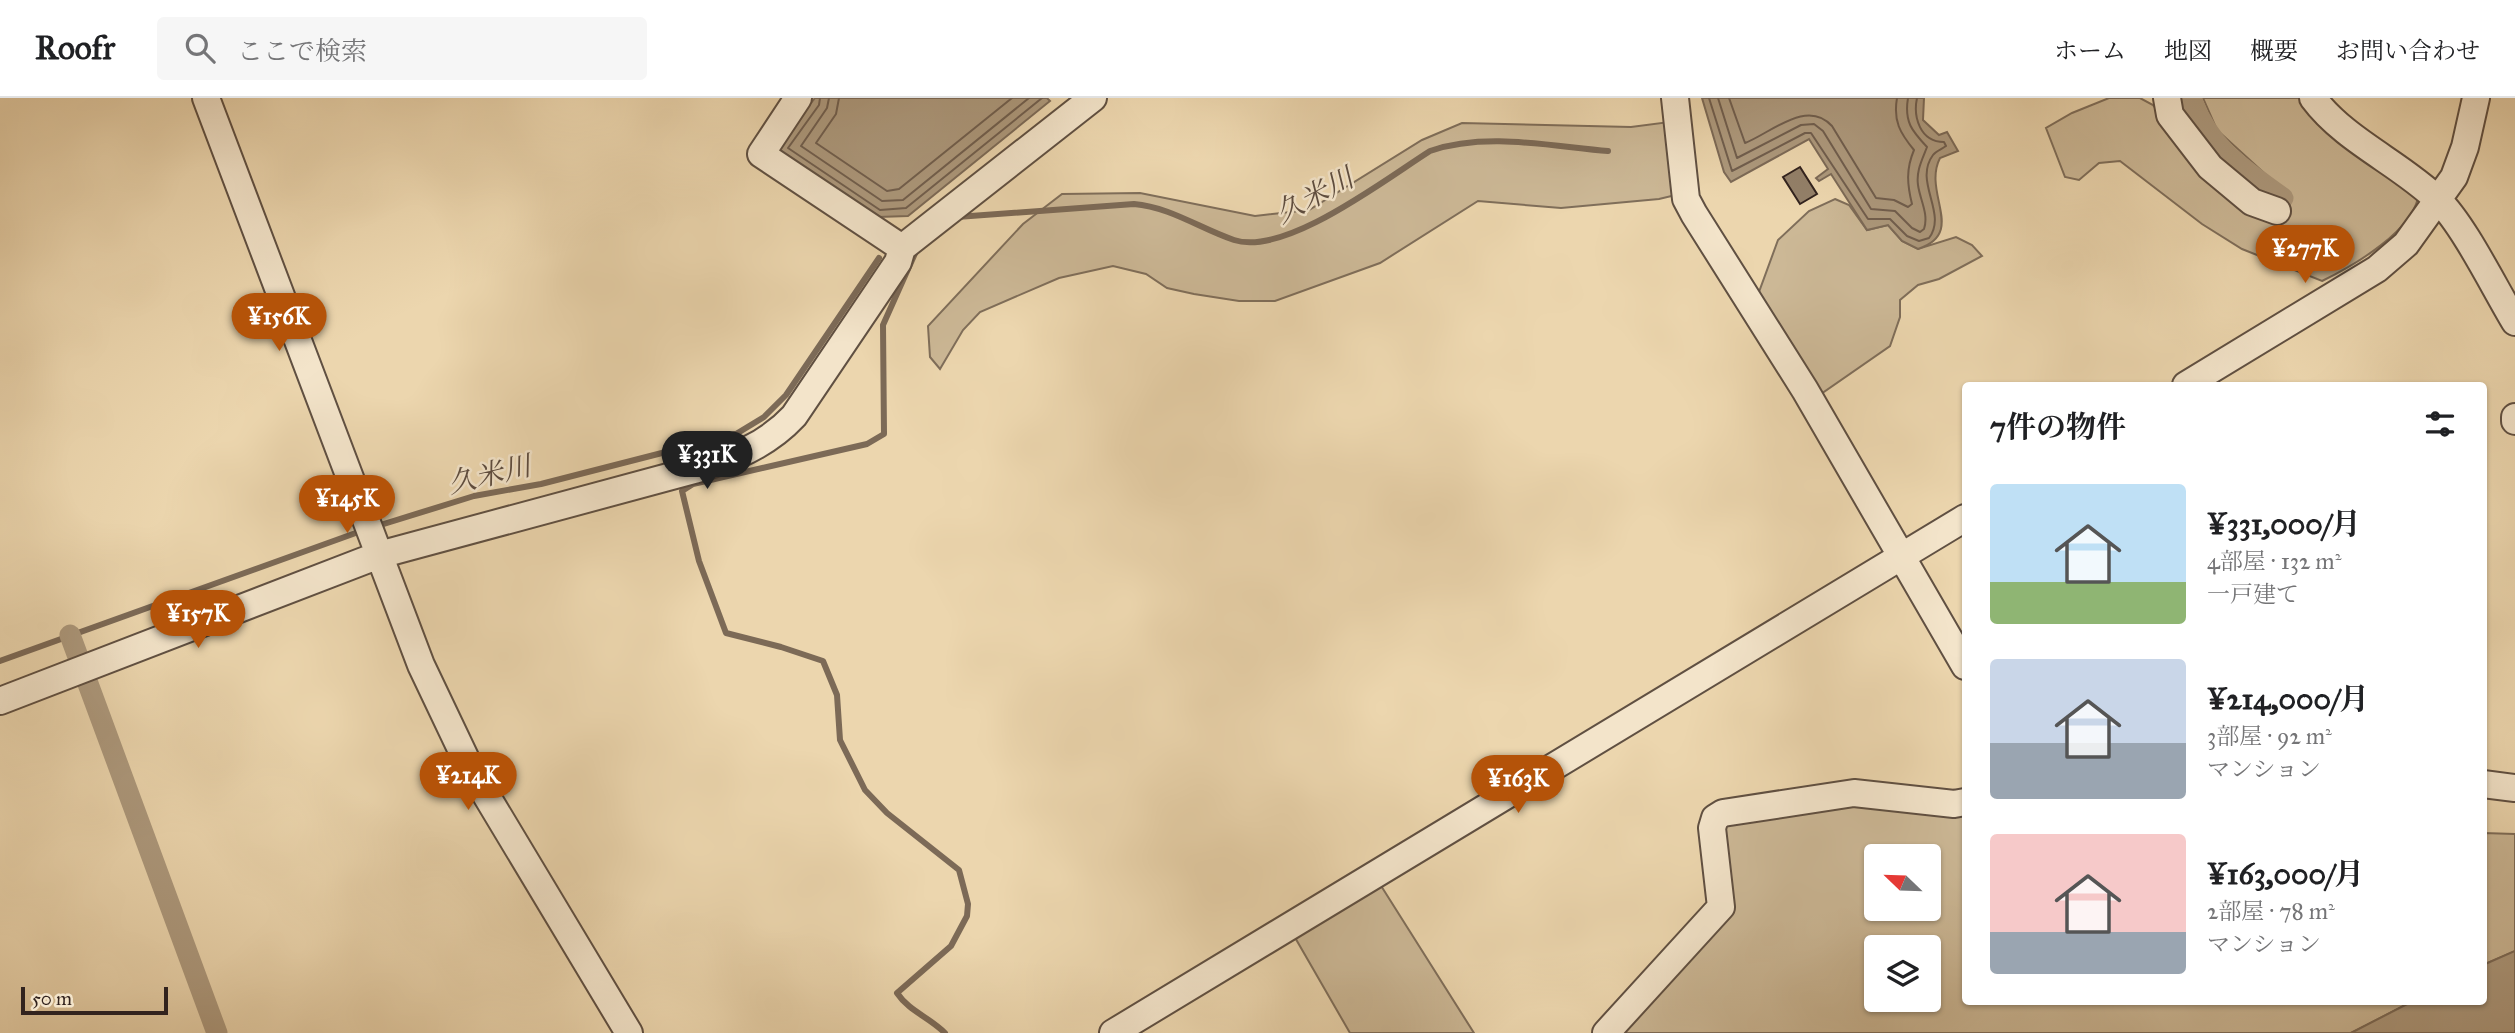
<!DOCTYPE html>
<html lang="ja">
<head>
<meta charset="utf-8">
<style>
  :root { --surface:#fff; --page:#f6f6f6; --text:#202124; --muted:#757577; --line:#e0e0e0; --accent:#b45309 }
  body { margin:0; font-family:"IM FELL Great Primer","Noto Serif JP",serif; background:var(--page); color:var(--text); height:100vh; display:flex; flex-direction:column; font-size:26px; white-space:nowrap }
  * { box-sizing:border-box; margin:0 }
  p { font-size:23px; color:var(--muted) }
  .icon { flex:none; width:38px; height:38px; fill:none; stroke:currentColor; stroke-width:2; stroke-linecap:round; stroke-linejoin:round }
  .map { position:relative; flex:1; overflow:hidden }
  .details { position:absolute; left:1962px; top:284px; width:525px; height:623px; display:flex; flex-direction:column; background:var(--surface); border-radius:7px; box-shadow:0 2px 5px #0004 }
  .details>* { flex:none }
  .needle { width:46px; rotate:293deg }
  .buttons { position:absolute; left:1864px; top:746px; display:grid; gap:14px }
  .buttons a { display:grid; place-items:center; width:77px; height:77px; border-radius:7px; background:var(--surface); box-shadow:0 2px 5px #0004; font-size:35px }
  .scale { position:absolute; left:21px; bottom:18px; width:147px; box-sizing:border-box; padding-left:7px; border:4px solid #32231e; border-top:0; font-size:19px; line-height:24px; white-space:nowrap; color:#32231e; -webkit-text-stroke:5px #f3e4ca; paint-order:stroke }
  .price { position:absolute; translate:-50% -60px; padding:0 16px; border-radius:24px; background:var(--accent); color:#fff; font-size:23px; line-height:46px; filter:drop-shadow(0 2px 4px #0008) }
  .price::after { content:''; position:absolute; left:50%; top:42px; width:21px; height:16px; margin-left:-10px; background:inherit; clip-path:polygon(0 0,100% 0,50% 100%) }
  .price.current { background:#222; color:#fff }
  ul { padding:0; list-style:none }
  li { display:flex; align-items:center; gap:21px; height:175px; padding:0 28px }
  li span { display:grid; place-items:center; flex:none; width:196px; height:140px; border-radius:7px; color:#555 }
  li>.icon { margin-inline-start:auto }
  span .icon { width:84px; height:84px; fill:#fffc; stroke-width:1 }
  li b { font-size:30px }
  h2 { display:flex; justify-content:space-between; align-items:center; height:84px; padding:0 28px; font-size:30px }
  header { display:flex; align-items:center; gap:42px; box-sizing:border-box; height:98px; padding:0 35px; background:var(--surface); border-bottom:2px solid var(--line) }
  header strong { font-size:33px }
  nav { display:flex; gap:38px; margin-inline-start:auto; font-size:24px }
  .search { width:490px; height:63px; background:var(--page); display:flex; align-items:center; gap:18px; box-sizing:border-box; padding:0 24px; border-radius:7px; color:var(--muted); font-size:26px }
  .map>svg:first-child { display:block }
  .green { fill:#ccb896; stroke:#7f6e5a; stroke-width:2; fill-rule:evenodd }
  .water { fill:#ad997d; stroke:#7c6a57; stroke-width:2 }
  .lines { fill:none; stroke-linecap:round; stroke-linejoin:round }
  .shore { stroke:#705e4e; stroke-width:2 }
  .stream { stroke:#7c6a57; stroke-width:6 }
  .canal { stroke:#ad997d; stroke-width:21 }
  .building { fill:#938069; stroke:#32231e; stroke-width:2 }
  .minor-casing { stroke:#605042; stroke-width:30 }
  .minor { stroke:#f3e4ca; stroke-width:26 }
  .labels { text-anchor:middle; stroke-width:5; stroke-linejoin:round; paint-order:stroke }
  .water-label { font-size:28px; font-style:italic; fill:#5d4c3f; stroke:#f3e4ca }
</style>
</head>
<body>
<header>
<strong>Roofr</strong>
<div class="search"><svg class="icon" aria-label="search" viewBox="0 0 24 24"><circle cx="10" cy="10" r="6"/><path d="M15 15l6 6"/></svg>ここで検索</div>
<nav><a>ホーム</a><a>地図</a><a>概要</a><a>お問い合わせ</a></nav>
</header>
<div class="map">
<svg width="2515" height="935" viewBox="0 0 2515 935">
  <rect width="100%" height="100%" fill="#ecd6ae"/>
  <filter id="stains"><feTurbulence type="fractalNoise" baseFrequency=".00286" numOctaves="4"/><feColorMatrix values="0 0 0 0 .2 0 0 0 0 .09 0 0 0 0 .02 0 0 0 .5 -.17"/></filter>
  <radialGradient id="worn" r=".72"><stop offset=".6" stop-color="#630" stop-opacity="0"/><stop offset="1" stop-color="#630" stop-opacity=".3"/></radialGradient>
  <path class="green" d="M2109,0H2140L2153,7L2190,51L2278,120L2286,95L2217,32L2203,0H2306L2419,94C2416,132 2353,168 2322,183L2242,151L2202,126L2120,63L2099,65L2079,82L2065,79L2046,30L2072,15Z
    M1669,24L1680,96L1659,101L1561,110L1478,103L1380,165L1275,203H1239L1194,196L1167,190L1146,176L1113,168L1059,180L980,214L963,232L940,271L930,259L928,228L1023,126L1062,96L1140,95L1255,118L1309,112L1422,42L1462,25L1631,29Z
    M1835,101L1849,107L1867,132L1888,127L1902,143L1918,151L1956,139L1972,147L1982,158L1939,181L1918,187L1900,202V219L1890,248L1818,298L1759,194L1778,142L1809,113Z
    M1840,705L1965,712V903H2413L2351,935H1615L1721,817L1720,724ZM1876,758H1928V810H1876ZM1876,849H1928V901H1876Z
    M2483,735L2515,736V853L2483,867Z
    M1378,783L1474,935H1350L1293,836Z"/>
  <path class="water" d="M815,0H1047L1050,3L908,118L878,119L776,50Z
    M1702,0H1924L1923,22L1939,37L1947,34L1958,53L1940,60C1922,95 1967,135 1918,151L1902,143L1888,127L1867,132L1831,76L1819,83L1816,80L1828,71L1809,41L1731,84L1724,74Z
    M2515,853V935H2351L2413,903H2483V867Z"/>
  <g class="lines">
    <path class="shore" d="M820,0L819,7L788,50L880,112L906,110L1042,0
      M829,0L827,10L801,48L882,103L903,102L1029,0
      M839,0L836,16L816,45L887,93L899,91L1012,0
      M1709,0L1732,73L1805,35H1811L1868,121H1890L1907,138L1919,143L1929,140C1948,115 1913,84 1933,57C1936,53 1942,51 1946,48L1944,44C1920,44 1913,19 1917,0
      M1718,0L1737,60L1801,27L1814,26L1823,33L1871,111L1895,113L1912,130L1920,134L1924,131C1929,116 1920,102 1918,87C1916,73 1922,62 1927,49C1912,33 1904,24 1908,0
      M1729,0L1745,45C1771,35 1807,0 1832,28L1876,100L1894,102L1908,109L1912,106C1907,86 1906,71 1914,52C1900,35 1893,23 1897,0"/>
    <path class="stream" d="M957,119L1134,106C1170,109 1201,131 1234,142C1285,159 1387,80 1430,53C1485,34 1550,48 1608,53
      M917,151L883,227L884,336L867,346L693,386L682,393L699,463L726,535L781,549L823,563L837,597L840,642L865,692L887,715L959,772L968,806L967,818L951,848L897,895C909,913 929,919 945,935
      M374,429L474,398L541,386L736,336L764,319L786,297L879,160
      M0,563L364,432"/>
    <path class="canal" d="M2191,0C2209,50 2241,70 2283,100
      M70,537L217,935"/>
  </g>
  <path class="building" d="M1800,69L1817,96L1800,106L1783,79Z"/>
  <g class="lines">
    <defs>
      <path id="minor" d="M206,0L421,567L471,672L629,935
        M798,0L761,56L902,150
        M1675,0L1686,101L1694,116L1805,292L1965,568
        M2167,0L2170,17L2210,69L2252,104L2277,113
        M2313,0C2345,43 2400,65 2438,102C2464,127 2495,191 2515,224
        M2186,287L2377,171L2406,146L2454,79L2465,49L2476,0
        M2515,319V323
        M0,603L379,457L694,372C733,360 766,348 794,318L898,164L902,150L1093,0
        M2483,686L2515,690
        M1113,935L1965,420
        M1606,935L1721,809L1712,730L1715,720L1723,715L1854,695L1954,706L1965,704"/>
    </defs>
    <use href="#minor" class="minor-casing"/>
    <use href="#minor" class="minor"/>
  </g>
  <g class="labels">
    <g class="water-label">
      <text transform="translate(1314 97) rotate(-28)" y="10">久米川</text>
      <text transform="translate(489 376) rotate(-13)" y="10">久米川</text>
    </g>
  </g>
  <rect width="100%" height="100%" filter="url(#stains)"/>
  <rect width="100%" height="100%" fill="url(#worn)"/>
</svg>
<div class="buttons">
<a><svg class="needle" viewBox="-14 -14 28 28"><path d="M0-13l5 13h-10z" fill="#e53935"/><path d="M0 13l5-13h-10z" fill="#757577"/></svg></a>
<a><svg class="icon" aria-label="layers" viewBox="0 0 24 24"><path d="M12 4l9 5-9 5-9-5zM3 14l9 5 9-5"/></svg></a>
</div>
<div class="scale">50 m</div>
<b class="price" style="left:2305px;top:187px">¥277K</b>
<b class="price" style="left:279px;top:255px">¥156K</b>
<b class="price current" style="left:707px;top:393px">¥331K</b>
<b class="price" style="left:347px;top:437px">¥145K</b>
<b class="price" style="left:198px;top:552px">¥157K</b>
<b class="price" style="left:468px;top:714px">¥214K</b>
<b class="price" style="left:1518px;top:717px">¥163K</b>
<section class="details">
<h2>7件の物件<svg class="icon" aria-label="filters" viewBox="0 0 24 24"><path d="M4 7h16M4 17h16"/><circle cx="9" cy="7" r="2"/><circle cx="15" cy="17" r="2"/></svg></h2>
<ul>
<li><span style="background:linear-gradient(#bfe0f5 70%,#8fb573 0)"><svg class="icon" aria-label="home" viewBox="0 0 24 24"><path d="M3 11l9-7 9 7M6 9v11h12V9"/></svg></span><div><b>¥331,000/月</b><p>4部屋 · 132 m²</p><p>一戸建て</p></div></li>
<li><span style="background:linear-gradient(#c9d6e8 60%,#9aa5b1 0)"><svg class="icon" aria-label="home" viewBox="0 0 24 24"><path d="M3 11l9-7 9 7M6 9v11h12V9"/></svg></span><div><b>¥214,000/月</b><p>3部屋 · 92 m²</p><p>マンション</p></div></li>
<li><span style="background:linear-gradient(#f6c9c9 70%,#9aa5b1 0)"><svg class="icon" aria-label="home" viewBox="0 0 24 24"><path d="M3 11l9-7 9 7M6 9v11h12V9"/></svg></span><div><b>¥163,000/月</b><p>2部屋 · 78 m²</p><p>マンション</p></div></li>
</ul>
</section>
</div>
</body>
</html>
